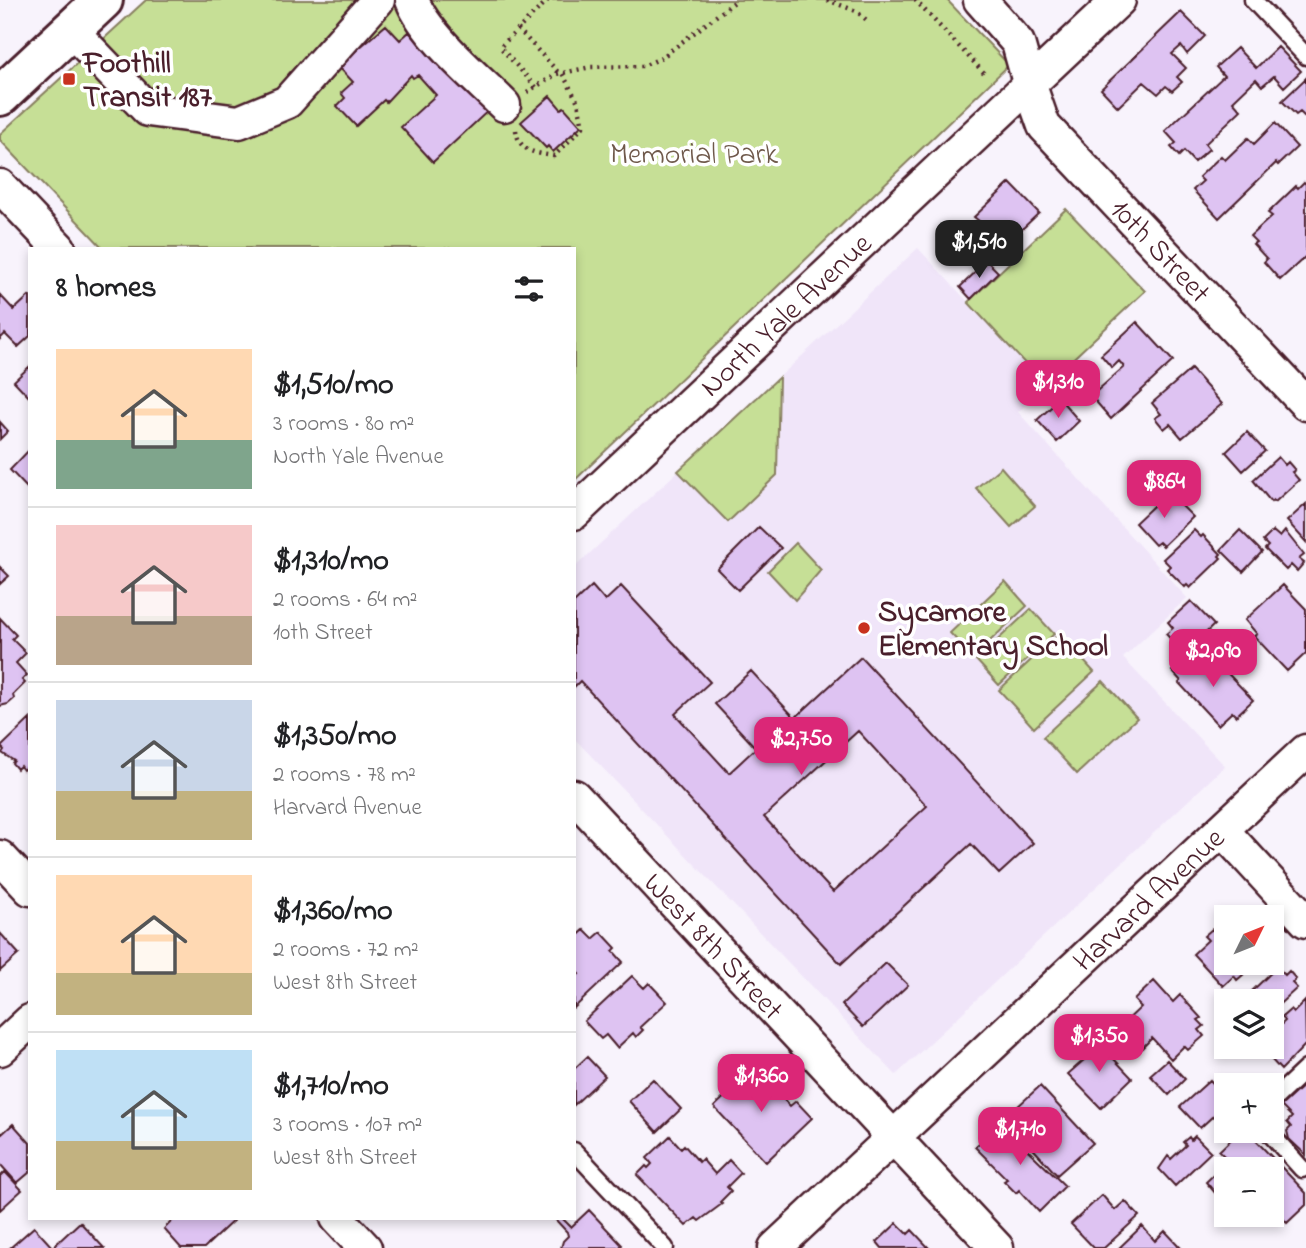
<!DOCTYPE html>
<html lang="en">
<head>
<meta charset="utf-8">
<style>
  :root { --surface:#fff; --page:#f2f2f2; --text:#202124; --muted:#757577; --line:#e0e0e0; --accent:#db2777 }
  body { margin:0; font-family:"Indie Flower",sans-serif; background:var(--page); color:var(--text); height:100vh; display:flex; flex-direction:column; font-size:26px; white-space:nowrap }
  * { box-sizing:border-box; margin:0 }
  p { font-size:23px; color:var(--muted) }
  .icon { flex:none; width:38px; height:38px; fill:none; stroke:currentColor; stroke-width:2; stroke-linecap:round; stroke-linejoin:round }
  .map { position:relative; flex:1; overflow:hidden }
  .sheet { position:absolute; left:28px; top:247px; width:548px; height:973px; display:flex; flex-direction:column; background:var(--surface); border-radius:0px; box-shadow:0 4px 10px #0003 }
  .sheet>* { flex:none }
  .needle { width:46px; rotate:47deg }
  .buttons { position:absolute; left:1214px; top:905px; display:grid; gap:14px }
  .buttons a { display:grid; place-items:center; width:70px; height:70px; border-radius:0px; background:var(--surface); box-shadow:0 4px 10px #0003; font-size:35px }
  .price { position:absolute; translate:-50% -60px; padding:0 16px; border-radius:14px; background:var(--accent); color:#fff; font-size:23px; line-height:46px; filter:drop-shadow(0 2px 4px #0008) }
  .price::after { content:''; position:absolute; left:50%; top:42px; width:21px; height:16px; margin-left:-10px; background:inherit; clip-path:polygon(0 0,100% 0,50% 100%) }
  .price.on { background:#222; color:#fff }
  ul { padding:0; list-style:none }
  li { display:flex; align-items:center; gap:21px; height:175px; padding:0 28px }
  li+li { border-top:2px solid var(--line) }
  li span { display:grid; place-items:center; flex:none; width:196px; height:140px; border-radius:0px; color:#555 }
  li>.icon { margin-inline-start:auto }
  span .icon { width:84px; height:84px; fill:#fffc; stroke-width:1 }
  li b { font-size:30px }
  h2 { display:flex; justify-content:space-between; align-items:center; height:84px; padding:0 28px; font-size:30px }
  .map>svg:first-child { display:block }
  .built { fill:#f0e5f9 }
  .green { fill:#c6df96; stroke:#887f60; stroke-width:2 }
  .building { fill:#dec3f2; stroke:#4a1f2b; stroke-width:2; fill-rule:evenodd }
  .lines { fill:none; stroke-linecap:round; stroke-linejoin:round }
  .lane-casing { stroke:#4a1f2b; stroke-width:21 }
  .street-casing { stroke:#4a1f2b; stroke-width:37 }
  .primary-casing { stroke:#4a1f2b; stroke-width:44 }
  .path { stroke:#4a1f2b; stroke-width:4.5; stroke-dasharray:2 5; stroke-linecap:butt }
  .lane { stroke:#fff; stroke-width:16 }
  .street { stroke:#fff; stroke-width:32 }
  .primary { stroke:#fff; stroke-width:38 }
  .poi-dot { fill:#c8321e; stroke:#fff; stroke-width:2.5 }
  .labels { text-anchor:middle; stroke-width:7; stroke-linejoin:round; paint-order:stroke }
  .poi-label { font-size:30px; font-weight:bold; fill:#4a1f2b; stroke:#fff; text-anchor:start }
  .park-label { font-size:30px; fill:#6f594b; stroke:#fff }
  .street-label { font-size:30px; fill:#4a1f2b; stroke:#fff }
</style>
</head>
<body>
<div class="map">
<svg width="1306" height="1248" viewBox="0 0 1306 1248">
  <rect width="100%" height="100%" fill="#f8f3fc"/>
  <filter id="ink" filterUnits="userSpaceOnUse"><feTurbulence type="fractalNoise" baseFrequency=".0143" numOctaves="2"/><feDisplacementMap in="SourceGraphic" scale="14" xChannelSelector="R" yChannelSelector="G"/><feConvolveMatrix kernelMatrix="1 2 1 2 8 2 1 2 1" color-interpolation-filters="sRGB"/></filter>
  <g filter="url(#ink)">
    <path class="built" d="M1066,209L1145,291L1018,412L1187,598L1123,658L1225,766L896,1075L574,738V568L918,248L968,302Z"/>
    <path class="green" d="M146,0H947L1009,65L574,481V248H103L0,140V134Z
      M1066,209L1145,291L1045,385L968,302Z
      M779,377L777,475L728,522L678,471Z
      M1001,467L1035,506L1011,527L976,488Z
      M796,543L821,570L795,600L768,571Z
      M1005,581L1027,606L973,657L950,633Z
      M1031,609L1054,634L999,685L976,660Z
      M1059,634L1094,672L1034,728L999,690Z
      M1103,681L1137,718L1077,774L1043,737Z"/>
    <path class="building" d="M1181,12L1205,36L1187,54L1181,46L1172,54L1186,68L1177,77L1182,82L1172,91L1166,86L1158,94L1144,82L1118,107L1101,89Z
      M386,25L400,40L409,32L426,50L432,44L491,108L433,162L401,127L436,95L418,75L413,78L411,75L386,102L384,100L356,126L337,106L345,98L341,93L353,82L338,66Z
      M1278,47L1301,71L1284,87L1274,76L1262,86L1256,79L1233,101L1241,110L1205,144L1209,149L1194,162L1184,151L1179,156L1171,147L1176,143L1165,131L1224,76L1216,67L1237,48L1256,68Z
      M1306,78V116L1305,117L1300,112L1296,115L1282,101Z
      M550,96L561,109L564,107L581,126L553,152L548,146L546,148L521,122Z
      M1275,123L1297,147L1278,165L1276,163L1219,218L1193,190L1203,181L1199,177L1221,156L1225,160L1248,138L1254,144Z
      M1304,182L1306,184V256L1280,280L1264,262L1267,259L1253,244L1256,242L1250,236L1272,216L1268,213L1296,186L1298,188Z
      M1010,183L1039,213L1003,247L1000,244L987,257L965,234L979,221L974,217Z
      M987,261L998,272L971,299L960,287Z
      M0,295L14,310L29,296L30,297V336L18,347L5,334L0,339Z
      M1137,322L1173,361L1111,419L1091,396L1124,367L1119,361L1112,368L1101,355Z
      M30,366V398L14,381Z
      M1191,369L1222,404L1182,438L1170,424L1164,429L1155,418L1161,414L1152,403Z
      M1060,399L1079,421L1057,442L1037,420Z
      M0,422L8,431L0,439Z
      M1247,432L1265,451L1243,471L1226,452Z
      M30,449V489L29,490L10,470Z
      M1278,457L1285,465L1288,462L1295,470L1292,472L1299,480L1275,502L1273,500L1271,502L1253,480Z
      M1168,492L1193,517L1163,546L1159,542L1155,545L1135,523Z
      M1306,504V542L1287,521Z
      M759,527L781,548L738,590L717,569Z
      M1194,530L1201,537L1203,535L1221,554L1219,556L1221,558L1190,588L1187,585L1185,587L1167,569L1170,566L1163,559Z
      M1240,530L1262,552L1243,572L1221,550Z
      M1273,531L1280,537L1285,531L1304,555L1299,559L1304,563L1297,571L1291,565L1286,570L1265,549L1268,546L1263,541Z
      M0,567L9,576L0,584Z
      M1283,585L1306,609V653L1287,671L1254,636L1257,634L1245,620Z
      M592,586L605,601L621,586L710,682L675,714L729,773L756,748L715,704L751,671L795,718L861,657L1033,843L999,874L971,844L841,964L580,681L574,687V603ZM858,731L927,806L833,892L764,817Z
      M1191,601L1214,625L1191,647L1185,640L1178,647L1166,634L1173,628L1168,622Z
      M0,618L16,635L12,639L26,653L16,663L27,675L22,680L25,683L13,695L14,699L8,704L0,706Z
      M1204,656L1214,667L1218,663L1253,700L1236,716L1232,712L1218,725L1179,683L1181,681L1172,671L1183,661L1190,669Z
      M30,719V763L23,770L20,766L17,769L12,763L14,761L2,753L4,750L1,747Z
      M1227,922V962H1248L1239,971L1243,975L1237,980L1234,976L1223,986L1193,954L1208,940L1204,936L1212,929L1216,933Z
      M584,930L593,939L601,932L616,948L613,951L623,962L574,1008V978L579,974L574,968V939Z
      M0,933L19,954L0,971Z
      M886,963L908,985L863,1027L842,1005Z
      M1277,967L1285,975L1289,971L1296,979L1292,983L1297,988L1272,1011V1001H1260L1251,992Z
      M632,976L644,988L649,983L667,1002L640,1027L643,1030L636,1037L633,1033L617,1048L606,1035L601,1039L584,1021Z
      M1154,981L1173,1002L1180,995L1201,1018L1198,1020L1204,1026L1199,1030L1204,1036L1188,1050L1184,1046L1171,1059L1152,1038L1142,1048L1122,1025L1141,1007L1134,1000Z
      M1241,993L1248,1001H1232Z
      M1305,1001L1306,1044L1281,1070L1259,1046H1272V1033L1285,1021L1282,1017L1291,1009L1294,1012Z
      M1094,1038L1132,1078L1101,1108L1068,1074L1084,1060L1078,1053Z
      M587,1057L605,1076L574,1105V1069Z
      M1167,1060L1185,1079L1169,1095L1150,1075Z
      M746,1066L753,1073L756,1070L790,1106L796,1101L812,1118L766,1162L714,1107L738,1084L732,1078Z
      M653,1079L681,1109L657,1132L629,1101Z
      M1210,1080L1227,1098V1103L1200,1128L1180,1107Z
      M1306,1083V1155L1289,1139L1287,1131L1291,1127L1287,1122L1292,1117L1281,1106Z
      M1040,1086L1093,1143L1057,1175L1005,1118Z
      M1000,1123L1065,1186L1039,1212L1019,1190L1016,1193L1004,1181L1007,1179L975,1147Z
      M13,1124L30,1143V1172L17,1183L0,1164V1131L2,1134Z
      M1241,1130H1246L1306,1193V1205L1287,1223L1272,1207V1169H1237L1219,1151Z
      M670,1136L681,1148L684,1145L699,1162L702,1159L715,1174L729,1160L741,1173L727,1187L731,1191L720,1202L722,1204L699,1221L696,1218L686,1226L637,1175L646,1166L648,1168L652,1164L647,1158Z
      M1195,1136L1211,1152L1175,1186L1159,1169L1168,1156L1171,1159L1186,1145L1183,1142L1189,1137L1191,1140Z
      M1224,1165L1228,1169L1227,1207L1206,1182Z
      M5,1172L22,1190L0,1210V1177Z
      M1102,1195L1115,1210L1125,1201L1139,1216L1104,1248H1094L1071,1224Z
      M589,1210L622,1245L619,1248H561L563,1241L568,1236L567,1232L554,1218H562L571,1227Z
      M171,1218H236L204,1248H181L164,1229L173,1220Z
      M80,1222L104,1248H56L54,1246Z
      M897,1223L908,1234L912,1230L929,1248H882L877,1242Z
      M1142,1226L1155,1241L1165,1231L1181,1248H1119Z
      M34,1227L53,1248H10Z"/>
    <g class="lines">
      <defs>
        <path id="lane" d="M1253,0L1306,56
          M1272,1101L1306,1069
          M1267,1130L1302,1169
          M574,1151L665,1248"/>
        <g id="street">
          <path d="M412,0C426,36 476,77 504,105"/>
          <path id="s1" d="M980,0L1018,43L1030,86L1044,126L1306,404"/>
          <path d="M71,30L148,110L239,122L287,102L378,0"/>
          <path d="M0,186L59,248"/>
          <path id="s2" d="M574,513L1119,0"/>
          <path id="s3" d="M574,796L997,1248"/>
          <path d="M1222,830L1306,921"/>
          <path d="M0,857L30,889"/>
          <path d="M0,1049L30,1021"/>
          <path d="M337,1218L365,1248"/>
          <path id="s4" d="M775,1248L1306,751"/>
        </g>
        <path id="primary" d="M0,96L103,0"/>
      </defs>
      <use href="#lane" class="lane-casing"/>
      <use href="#street" class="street-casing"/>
      <use href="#primary" class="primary-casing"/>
      <path class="path" d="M827,0L856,11L869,22
        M915,0L986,75
        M518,29L559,73
        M536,87L500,47L548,0
        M527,92L557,74L591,67L643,66L661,58L737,0
        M516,130C519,152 535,153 554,156L583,127L578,102L562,73"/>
      <use href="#lane" class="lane"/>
      <use href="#street" class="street"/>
      <use href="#primary" class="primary"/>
    </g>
  </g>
  <g class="poi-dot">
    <rect x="62" y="72" width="14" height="14" rx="3.5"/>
    <circle cx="864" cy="628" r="7"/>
  </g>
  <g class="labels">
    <g class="poi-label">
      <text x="83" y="72">Foothill<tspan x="83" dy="34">Transit 187</tspan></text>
      <text x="878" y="621">Sycamore<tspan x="878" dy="34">Elementary School</tspan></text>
    </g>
    <g class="park-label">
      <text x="694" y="163">Memorial Park</text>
    </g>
    <g class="street-label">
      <text dy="10" stroke="none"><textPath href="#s1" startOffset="315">10th Street</textPath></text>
      <text dy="10" stroke="none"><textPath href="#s2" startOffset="290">North Yale Avenue</textPath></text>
      <text dy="10" stroke="none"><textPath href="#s4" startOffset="511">Harvard Avenue</textPath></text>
      <text dy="10" stroke="none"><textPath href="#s3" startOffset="205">West 8th Street</textPath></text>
    </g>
  </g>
</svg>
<div class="buttons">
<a><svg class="needle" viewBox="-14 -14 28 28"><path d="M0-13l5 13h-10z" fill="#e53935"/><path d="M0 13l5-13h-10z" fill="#757577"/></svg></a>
<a><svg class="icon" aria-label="layers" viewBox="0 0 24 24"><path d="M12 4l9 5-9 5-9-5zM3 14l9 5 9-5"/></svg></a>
<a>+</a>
<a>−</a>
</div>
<b class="price on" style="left:979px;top:280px">$1,510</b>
<b class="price" style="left:1058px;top:420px">$1,310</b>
<b class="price" style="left:1164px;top:520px">$864</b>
<b class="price" style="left:1213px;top:689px">$2,090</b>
<b class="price" style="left:801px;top:777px">$2,750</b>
<b class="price" style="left:1099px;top:1074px">$1,350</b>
<b class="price" style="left:761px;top:1114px">$1,360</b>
<b class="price" style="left:1020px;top:1167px">$1,710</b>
<section class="sheet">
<h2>8 homes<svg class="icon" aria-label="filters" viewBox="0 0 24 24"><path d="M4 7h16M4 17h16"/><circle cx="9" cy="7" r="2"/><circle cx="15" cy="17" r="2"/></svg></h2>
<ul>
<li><span style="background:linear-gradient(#ffd9b3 65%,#7fa58c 0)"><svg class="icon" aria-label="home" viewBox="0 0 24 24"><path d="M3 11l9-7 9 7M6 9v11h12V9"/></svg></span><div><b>$1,510/mo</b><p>3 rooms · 80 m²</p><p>North Yale Avenue</p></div></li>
<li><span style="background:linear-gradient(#f6c9c9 65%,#b9a48a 0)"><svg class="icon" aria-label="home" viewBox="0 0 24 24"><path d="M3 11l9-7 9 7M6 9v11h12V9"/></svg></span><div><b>$1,310/mo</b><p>2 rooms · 64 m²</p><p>10th Street</p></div></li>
<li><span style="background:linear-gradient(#c9d6e8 65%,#c2b280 0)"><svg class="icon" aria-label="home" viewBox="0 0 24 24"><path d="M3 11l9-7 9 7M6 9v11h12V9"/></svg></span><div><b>$1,350/mo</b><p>2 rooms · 78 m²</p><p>Harvard Avenue</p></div></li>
<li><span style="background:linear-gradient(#ffd9b3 70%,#c2b280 0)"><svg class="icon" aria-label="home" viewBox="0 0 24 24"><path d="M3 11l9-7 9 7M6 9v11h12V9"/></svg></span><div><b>$1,360/mo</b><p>2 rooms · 72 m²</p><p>West 8th Street</p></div></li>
<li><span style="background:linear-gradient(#bfe0f5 65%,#c2b280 0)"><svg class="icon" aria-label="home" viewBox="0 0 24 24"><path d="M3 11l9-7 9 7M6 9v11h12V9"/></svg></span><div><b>$1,710/mo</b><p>3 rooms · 107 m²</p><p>West 8th Street</p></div></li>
</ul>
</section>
</div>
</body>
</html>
